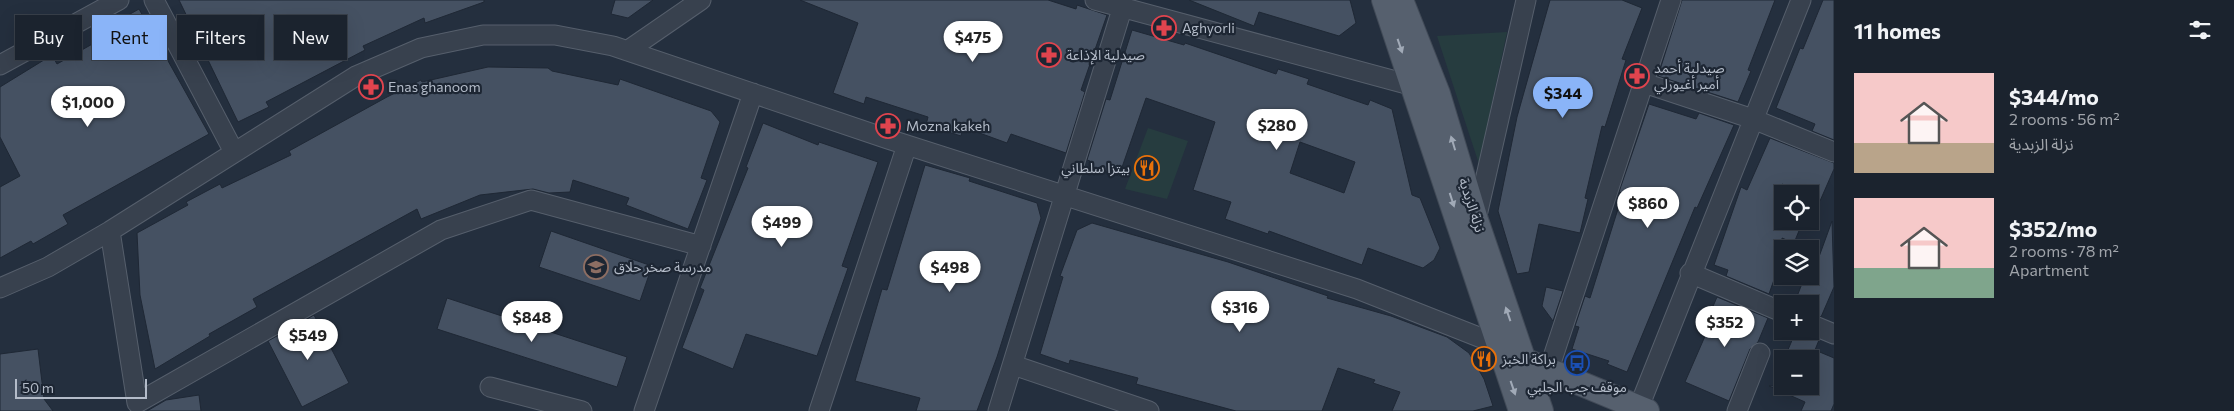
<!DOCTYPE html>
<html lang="en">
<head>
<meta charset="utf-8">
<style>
  :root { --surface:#1b232e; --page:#242b36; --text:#f1f3f6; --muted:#a0a4aa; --line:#39404a; --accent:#8ab4f8 }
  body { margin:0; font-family:Commissioner,"Noto Sans Arabic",sans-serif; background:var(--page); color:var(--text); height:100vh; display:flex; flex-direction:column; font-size:19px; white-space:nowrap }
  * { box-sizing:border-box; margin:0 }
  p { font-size:16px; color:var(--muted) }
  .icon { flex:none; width:28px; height:28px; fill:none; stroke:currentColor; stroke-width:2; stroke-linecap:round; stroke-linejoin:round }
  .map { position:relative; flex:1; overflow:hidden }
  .details { display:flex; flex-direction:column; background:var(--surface); width:400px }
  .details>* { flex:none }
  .hud { position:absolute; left:15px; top:15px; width:475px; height:45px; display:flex; gap:10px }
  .buttons { position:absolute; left:1774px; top:185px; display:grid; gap:10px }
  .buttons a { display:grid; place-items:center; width:45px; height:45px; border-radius:0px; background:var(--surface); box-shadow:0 5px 20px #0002,0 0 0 1px var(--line); font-size:25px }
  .scale { position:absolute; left:15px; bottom:12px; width:132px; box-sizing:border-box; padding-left:5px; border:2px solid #b4bcc9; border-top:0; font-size:14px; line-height:18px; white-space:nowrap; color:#b4bcc9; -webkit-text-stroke:4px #1d2633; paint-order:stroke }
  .price { position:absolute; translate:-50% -42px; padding:0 11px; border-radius:18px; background:#fff; color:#222; font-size:16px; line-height:32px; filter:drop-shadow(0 1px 2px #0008) }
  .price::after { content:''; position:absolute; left:50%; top:30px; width:15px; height:11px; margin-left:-8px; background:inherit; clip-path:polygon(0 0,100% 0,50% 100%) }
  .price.on { background:var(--accent); color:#111 }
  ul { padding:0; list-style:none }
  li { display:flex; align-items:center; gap:15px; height:125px; padding:0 20px }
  li span { display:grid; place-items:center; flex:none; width:140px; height:100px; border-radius:0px; color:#555 }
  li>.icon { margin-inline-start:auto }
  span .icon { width:60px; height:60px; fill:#fffc; stroke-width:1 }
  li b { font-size:21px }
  h2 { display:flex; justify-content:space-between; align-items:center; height:60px; padding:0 20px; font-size:21px }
  .tag { padding:0 18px; border-radius:0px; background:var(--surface); box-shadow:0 5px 20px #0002,0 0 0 1px var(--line); font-size:18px; line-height:45px }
  .tag.on { background:var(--accent); color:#111 }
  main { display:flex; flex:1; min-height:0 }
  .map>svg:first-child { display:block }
  .green { fill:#263c3f }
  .building { fill:#455162; stroke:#1f2835; fill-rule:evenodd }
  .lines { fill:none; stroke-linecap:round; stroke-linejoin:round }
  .minor-casing { stroke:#565f6c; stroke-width:21 }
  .major-casing { stroke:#414a57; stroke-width:26 }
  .minor { stroke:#38414e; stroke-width:19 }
  .major { stroke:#56606e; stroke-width:24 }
  .oneway { fill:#a1aab7 }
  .labels { text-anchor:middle; stroke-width:4.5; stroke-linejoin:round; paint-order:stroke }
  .poi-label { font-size:14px; fill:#b4bcc9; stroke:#1d2633; text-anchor:start }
  .street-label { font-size:14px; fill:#b4bcc9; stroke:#1d2633 }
</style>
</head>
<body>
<main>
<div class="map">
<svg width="1834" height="411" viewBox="0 0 1834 411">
  <rect width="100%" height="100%" fill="#242f3e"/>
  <path class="green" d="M1507,32L1479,164L1437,36Z
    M1148,128L1188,141L1167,199L1125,189Z"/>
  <path class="building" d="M179,0H484V2L425,23L424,18L363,46L365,50L266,102L269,107L238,122Z
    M615,0H653L628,18L611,14Z
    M800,0H1048L1076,9L1077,5L1107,15L1081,90L1085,92L1066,153L1011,134L1007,143L963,127L961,136L926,125L928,117L866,97L864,104L833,93L858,23Z
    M1189,0H1350L1356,23L1339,36L1259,12L1254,26Z
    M1550,0H1622L1642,8L1622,59L1626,60L1605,127L1602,126L1585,198L1588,199L1580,233L1539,224L1529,272L1517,274L1498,211L1517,117Z
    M1682,0H1775L1748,70L1751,71L1738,102L1658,76Z
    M1823,0H1834V140L1812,131L1815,124L1776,108L1800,48L1803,49Z
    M139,9L209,134L63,215L68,224L33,244L31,241L0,258V187L20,176L0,137V87L52,55L57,64L110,34L107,27Z
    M1132,30L1184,45L1185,43L1276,74L1278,69L1309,79L1307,84L1368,105L1370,100L1392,109L1412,195L1420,198L1440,248L1434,260L1423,268L1368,248L1362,265L1269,231L1268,234L1225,219L1231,202L1193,190L1215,122L1146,98L1119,176L1089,166L1090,161L1087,160L1106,99L1110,100ZM1300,142L1355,162L1344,193L1290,173Z
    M488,67L548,68L552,71L618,85L620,79L711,111L720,122L701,178L707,180L688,229L626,205L629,198L573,180L570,192L549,193L533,189L480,195L421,219L417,209L253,299L257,307L209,334L210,336L155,369L140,295L137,233L188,205L186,202L220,184L222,188L291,155L289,151L387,97L421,80L422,82Z
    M1649,104L1696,119L1699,113L1734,125L1697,208L1695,207L1627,372L1607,364L1609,361L1572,349L1579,327L1575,326L1585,296L1590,298L1623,193L1619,192Z
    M763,123L818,145L819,142L878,162L842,266L848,268L817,356L746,334L733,369L682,348L704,290L700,288L748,168L746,167Z
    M1770,138L1834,163V169L1820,201L1810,197V194H1804L1782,184V221H1803L1794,243L1782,238V257L1769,294L1726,276L1728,270L1714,265L1741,187L1747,190Z
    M925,165L970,178L969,181L1037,203L1041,218L997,357L977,411H916L920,398L855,381L882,289L887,290Z
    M1832,221L1834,287L1821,317L1810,313V304H1794L1805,276H1812Z
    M1092,223L1228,262L1328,296L1327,298L1391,316L1447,337L1469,353L1484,379L1493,406L1473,411H1392L1400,392L1373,383L1375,380L1338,368L1322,411H1236L1136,384L1138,378L1070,360L1069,364L1040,354L1063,277L1060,276L1077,230Z
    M551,231L652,266L640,301L539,267Z
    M1546,287L1563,291L1553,321L1542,306Z
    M1717,297L1768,318L1758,342L1750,349L1729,401L1685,382L1709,327L1705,325Z
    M447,298L627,357L617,387L437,329Z
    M314,315L349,383L302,407L268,341Z
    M1796,331H1802L1819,340L1815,350L1834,358V404L1831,411H1801L1805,402L1769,386H1810V359H1784Z
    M38,349L44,399L53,411H0V354Z
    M199,395L201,411H147L166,400Z"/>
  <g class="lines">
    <defs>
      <path id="minor" d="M154,0L234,152
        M1095,0L1414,86
        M627,51L701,0
        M0,65L119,0
        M1644,83L1753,119L1834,152
        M1476,220L1526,0
        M110,231L137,403L441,230L531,200L701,246
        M1690,273L1782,312
        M0,288L48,267L110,231L356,76L421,48L483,35H555L613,46L888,139L1357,289L1499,345
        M1810,324L1834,334
        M1013,365L1149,411
        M1549,369L1671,0
        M490,387L582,411
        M1639,407L1801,0
        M644,411L753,93
        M819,411L907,145
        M998,411L1122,9
        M1737,411L1760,353"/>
      <path id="major" d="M1384,0L1521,411
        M1401,0L1438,94L1476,220L1541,411
        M1524,360L1647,411"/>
    </defs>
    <use href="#minor" class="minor-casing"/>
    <use href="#major" class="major-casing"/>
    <use href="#minor" class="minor"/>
    <use href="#major" class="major"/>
  </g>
  <defs><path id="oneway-solid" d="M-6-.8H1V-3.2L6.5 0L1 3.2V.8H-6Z" transform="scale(1.25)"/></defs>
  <g class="oneway">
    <use href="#oneway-solid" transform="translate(1400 46) rotate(71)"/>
    <use href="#oneway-solid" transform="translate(1453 143) rotate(-107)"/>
    <use href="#oneway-solid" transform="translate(1452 200) rotate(72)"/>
    <use href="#oneway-solid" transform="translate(1508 314) rotate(-109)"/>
    <use href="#oneway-solid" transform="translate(1513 388) rotate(71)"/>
  </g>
  <defs>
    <symbol id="pharmacy-ring" viewBox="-11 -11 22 22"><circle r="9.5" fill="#1d2633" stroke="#e0444e" stroke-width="1.5"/><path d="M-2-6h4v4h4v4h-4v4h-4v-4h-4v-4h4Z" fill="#e0444e"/></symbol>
    <symbol id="restaurant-ring" viewBox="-11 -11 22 22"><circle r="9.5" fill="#1d2633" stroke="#e8710a" stroke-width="1.5"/><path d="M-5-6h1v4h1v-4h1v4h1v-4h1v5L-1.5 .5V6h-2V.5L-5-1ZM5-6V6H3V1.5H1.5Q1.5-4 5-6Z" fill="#e8710a"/></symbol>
    <symbol id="school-ring" viewBox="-11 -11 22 22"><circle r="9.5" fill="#1d2633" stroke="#8d6e63" stroke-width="1.5"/><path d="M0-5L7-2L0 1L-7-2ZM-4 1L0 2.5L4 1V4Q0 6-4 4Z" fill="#8d6e63"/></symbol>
    <symbol id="bus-ring" viewBox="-11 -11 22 22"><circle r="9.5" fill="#1d2633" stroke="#1a4fb4" stroke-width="1.5"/><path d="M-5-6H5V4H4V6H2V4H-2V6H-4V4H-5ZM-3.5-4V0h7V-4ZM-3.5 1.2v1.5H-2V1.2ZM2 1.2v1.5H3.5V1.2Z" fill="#1a4fb4"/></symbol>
  </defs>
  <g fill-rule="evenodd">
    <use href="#pharmacy-ring" x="1150" y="14" width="28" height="28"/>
    <use href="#pharmacy-ring" x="1035" y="41" width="28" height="28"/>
    <use href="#pharmacy-ring" x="1623" y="62" width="28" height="28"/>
    <use href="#pharmacy-ring" x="357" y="73" width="28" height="28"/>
    <use href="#pharmacy-ring" x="874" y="112" width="28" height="28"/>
    <use href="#restaurant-ring" x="1133" y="154" width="28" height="28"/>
    <use href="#school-ring" x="582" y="253" width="28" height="28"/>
    <use href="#restaurant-ring" x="1470" y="345" width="28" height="28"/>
    <use href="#bus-ring" x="1563" y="349" width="28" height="28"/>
  </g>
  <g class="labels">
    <g class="poi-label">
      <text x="1182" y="33">Aghyorli</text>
      <text x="1066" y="60">صيدلية الإذاعة</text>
      <text x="1654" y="73">صيدلية أحمد<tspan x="1654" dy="16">أمير أغيورلي</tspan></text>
      <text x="388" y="92">Enas ghanoom</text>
      <text x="906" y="131">Mozna kakeh</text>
      <text x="1130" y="173" text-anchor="end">بيتزا سلطاني</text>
      <text x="614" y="272">مدرسة صخر حلاق</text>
      <text x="1502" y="364">براكة الخبز</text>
      <text x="1577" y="392" text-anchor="middle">موقف جب الجلبي</text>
    </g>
    <g class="street-label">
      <text transform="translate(1472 205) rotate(72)" y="5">نزلة الزبدية</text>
    </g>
  </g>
</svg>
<div class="buttons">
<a><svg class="icon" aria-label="locate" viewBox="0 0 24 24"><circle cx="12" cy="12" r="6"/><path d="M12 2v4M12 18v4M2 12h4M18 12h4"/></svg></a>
<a><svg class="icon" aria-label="layers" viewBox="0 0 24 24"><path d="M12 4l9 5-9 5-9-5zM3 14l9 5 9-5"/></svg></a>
<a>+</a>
<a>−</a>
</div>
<div class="scale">50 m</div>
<b class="price" style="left:973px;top:63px">$475</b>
<b class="price on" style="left:1563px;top:119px">$344</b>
<b class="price" style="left:88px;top:128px">$1,000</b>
<b class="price" style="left:1277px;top:151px">$280</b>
<b class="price" style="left:1648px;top:229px">$860</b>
<b class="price" style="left:782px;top:248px">$499</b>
<b class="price" style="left:950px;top:293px">$498</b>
<b class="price" style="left:1240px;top:333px">$316</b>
<b class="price" style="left:532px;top:343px">$848</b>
<b class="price" style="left:1725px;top:348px">$352</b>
<b class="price" style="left:308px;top:361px">$549</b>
<div class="hud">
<a class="tag">Buy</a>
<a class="tag on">Rent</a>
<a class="tag">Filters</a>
<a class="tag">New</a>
</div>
</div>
<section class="details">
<h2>11 homes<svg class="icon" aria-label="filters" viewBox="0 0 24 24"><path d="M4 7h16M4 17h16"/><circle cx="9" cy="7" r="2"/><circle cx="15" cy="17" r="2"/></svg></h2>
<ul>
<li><span style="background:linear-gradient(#f6c9c9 70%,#b9a48a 0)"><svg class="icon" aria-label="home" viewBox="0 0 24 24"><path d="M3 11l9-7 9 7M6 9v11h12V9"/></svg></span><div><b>$344/mo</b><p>2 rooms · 56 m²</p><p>نزلة الزبدية</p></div></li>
<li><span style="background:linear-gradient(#f6c9c9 70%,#7fa58c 0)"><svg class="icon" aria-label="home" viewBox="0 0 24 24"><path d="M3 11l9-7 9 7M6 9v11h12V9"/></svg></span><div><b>$352/mo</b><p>2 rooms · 78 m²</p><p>Apartment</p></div></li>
</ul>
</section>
</main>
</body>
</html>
